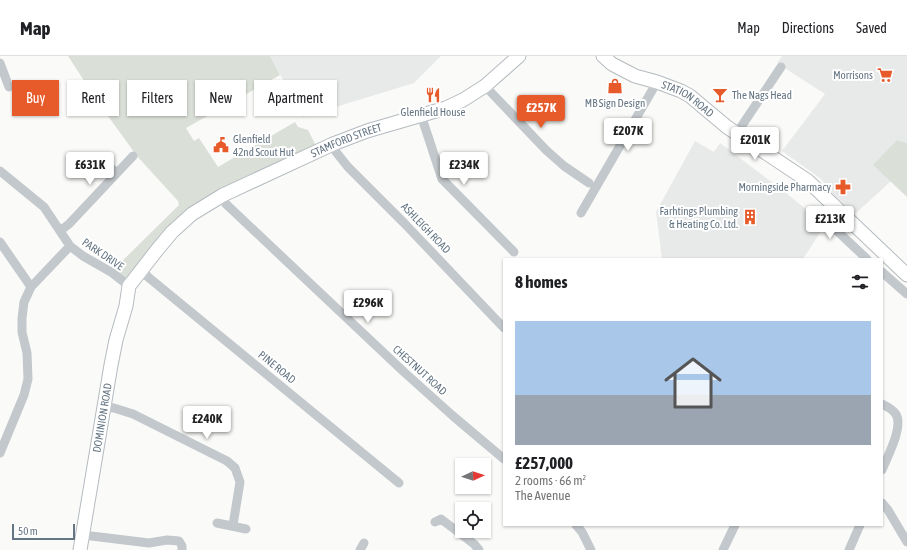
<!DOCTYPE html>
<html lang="en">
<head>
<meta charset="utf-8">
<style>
  :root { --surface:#fff; --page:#f2f2f2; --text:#202124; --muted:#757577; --line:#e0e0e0; --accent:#e75b2b }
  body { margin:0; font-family:"Asap Condensed",sans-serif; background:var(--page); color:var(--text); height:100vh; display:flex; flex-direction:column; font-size:15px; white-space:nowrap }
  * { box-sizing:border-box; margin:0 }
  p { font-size:13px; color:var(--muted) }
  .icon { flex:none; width:22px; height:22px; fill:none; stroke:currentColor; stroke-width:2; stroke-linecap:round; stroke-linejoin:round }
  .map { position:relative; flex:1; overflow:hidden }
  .panel { position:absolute; left:503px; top:202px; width:380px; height:268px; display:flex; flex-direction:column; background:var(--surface); border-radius:0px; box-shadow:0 1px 3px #0004 }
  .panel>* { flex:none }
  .guide { position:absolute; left:12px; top:24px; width:380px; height:36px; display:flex; gap:8px }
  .needle { width:26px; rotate:87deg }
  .tools { position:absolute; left:455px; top:402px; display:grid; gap:8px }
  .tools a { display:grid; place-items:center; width:36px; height:36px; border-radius:0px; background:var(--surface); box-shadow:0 1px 3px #0004; font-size:20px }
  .scale { position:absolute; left:12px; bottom:10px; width:63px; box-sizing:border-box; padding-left:4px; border:2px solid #647583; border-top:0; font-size:11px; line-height:14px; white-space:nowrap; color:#647583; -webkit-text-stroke:3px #fff; paint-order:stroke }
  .price { position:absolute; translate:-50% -34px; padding:0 9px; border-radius:4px; background:#fff; color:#222; font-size:13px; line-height:26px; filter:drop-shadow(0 1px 2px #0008) }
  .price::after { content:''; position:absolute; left:50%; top:24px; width:12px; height:9px; margin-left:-6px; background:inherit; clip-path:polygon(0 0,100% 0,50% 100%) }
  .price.current { background:var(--accent); color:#fff }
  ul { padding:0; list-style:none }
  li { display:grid; align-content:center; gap:8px; height:212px; padding:0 12px }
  li span { display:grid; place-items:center; height:124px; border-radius:0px; color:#555 }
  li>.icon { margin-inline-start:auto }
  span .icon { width:72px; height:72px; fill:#fffc; stroke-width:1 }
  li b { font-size:17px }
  h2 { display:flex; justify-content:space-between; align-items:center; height:48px; padding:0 12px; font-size:17px }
  .pill { padding:0 14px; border-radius:0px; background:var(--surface); box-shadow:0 1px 3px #0004; font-size:14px; line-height:36px }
  .pill.current { background:var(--accent); color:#fff }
  header { display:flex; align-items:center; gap:24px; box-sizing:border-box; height:56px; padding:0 20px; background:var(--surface); border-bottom:1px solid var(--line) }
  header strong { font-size:19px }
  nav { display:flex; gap:22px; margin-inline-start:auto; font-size:14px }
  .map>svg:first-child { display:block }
  .built { fill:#e8e9e9 }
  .green { fill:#dadfd7 }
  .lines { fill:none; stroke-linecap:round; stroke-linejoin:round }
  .secondary-casing { stroke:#b5bbc0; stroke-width:15 }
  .street { stroke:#c3c8cc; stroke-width:9 }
  .secondary { stroke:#fff; stroke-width:13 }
  .labels { text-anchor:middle; stroke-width:4; stroke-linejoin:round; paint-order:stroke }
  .poi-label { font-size:11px; fill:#647583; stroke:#fff; text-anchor:end }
  .street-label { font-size:11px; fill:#647583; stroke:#fff }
</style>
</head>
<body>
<header>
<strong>Map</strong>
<nav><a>Map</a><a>Directions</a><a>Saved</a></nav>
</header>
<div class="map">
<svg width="907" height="494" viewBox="0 0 907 494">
  <rect width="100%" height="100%" fill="#fafaf8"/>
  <path class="built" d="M270,0H441L414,27L303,61Z
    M782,0H907V87L897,84L874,109L891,125L855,158L834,139L821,123L782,95L825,38L777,7Z
    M695,85L714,96L720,87L785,136L825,169L803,203H662L656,156Z"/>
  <path class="green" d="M68,0H270L280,19L186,72L194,85L199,82L218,111L295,66L298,71L308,74L318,94L192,158L129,230L111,216L179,149L178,145L137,100L100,49Z
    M897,84L907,87V141L873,109Z"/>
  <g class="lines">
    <defs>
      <g id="secondary">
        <path id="s1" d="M603,0L612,8L635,20L657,26L681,35L690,40L727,71L808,125L907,219"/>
        <path id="s2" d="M80,494L111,309L116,284L126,250L129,230L157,194L172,176L192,158L223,139L333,88L367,75L446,52L463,44L485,30L519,0"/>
      </g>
    </defs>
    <use href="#secondary" class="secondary-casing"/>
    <path class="street" d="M0,7L9,31
      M485,30L546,94L564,110L589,127
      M421,59L442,123L514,196
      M737,77L781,11
      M333,88L336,96L348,111L404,167L504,272
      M104,105L116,117
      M0,115L44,151L70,190L83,200L111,216L129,230
      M221,140L226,148L404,316L453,360L504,403
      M841,156L834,165L835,173L867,203
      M581,157L657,26
      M60,175L69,168L133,100
      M0,186L31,231
      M142,214L148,221L399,427
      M882,216L907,238
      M882,348C886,350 892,353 895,357C905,369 887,401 882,414
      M105,351L114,352L133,358L227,405L235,412L240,426L233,469
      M0,397L24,339L28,323L27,297L22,276V262L24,246L31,231L70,190
      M882,447L888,454L907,486
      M435,466L441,463L474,488L479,494
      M217,467L246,473
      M576,469L582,476L591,494
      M83,479L149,487L167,484L179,485L182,490V494
      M360,494L364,487
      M723,494L735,469
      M849,494L860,469"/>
    <use href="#secondary" class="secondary"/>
  </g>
  <defs>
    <symbol id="supermarket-bare" viewBox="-9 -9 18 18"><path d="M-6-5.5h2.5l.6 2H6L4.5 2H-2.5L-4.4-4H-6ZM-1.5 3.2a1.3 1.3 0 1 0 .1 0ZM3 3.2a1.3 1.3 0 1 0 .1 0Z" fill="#e75b2b" stroke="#fff" stroke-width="2.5" paint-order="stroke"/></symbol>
    <symbol id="shop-bare" viewBox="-9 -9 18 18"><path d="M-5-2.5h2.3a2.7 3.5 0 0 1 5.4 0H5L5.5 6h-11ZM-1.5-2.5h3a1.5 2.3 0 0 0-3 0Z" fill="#e75b2b" stroke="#fff" stroke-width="2.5" paint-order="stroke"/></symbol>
    <symbol id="restaurant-bare" viewBox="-9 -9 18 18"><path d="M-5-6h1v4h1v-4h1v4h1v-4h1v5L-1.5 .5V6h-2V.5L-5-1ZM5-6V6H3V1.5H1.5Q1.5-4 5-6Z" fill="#e75b2b" stroke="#fff" stroke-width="2.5" paint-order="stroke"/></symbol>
    <symbol id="bar-bare" viewBox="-9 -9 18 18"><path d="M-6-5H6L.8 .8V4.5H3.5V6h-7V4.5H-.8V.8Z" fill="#e75b2b" stroke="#fff" stroke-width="2.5" paint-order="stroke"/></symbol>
    <symbol id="civic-bare" viewBox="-9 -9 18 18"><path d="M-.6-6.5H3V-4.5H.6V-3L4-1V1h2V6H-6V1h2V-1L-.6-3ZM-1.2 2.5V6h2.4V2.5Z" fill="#e75b2b" stroke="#fff" stroke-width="2.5" paint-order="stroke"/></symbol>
    <symbol id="pharmacy-bare" viewBox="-9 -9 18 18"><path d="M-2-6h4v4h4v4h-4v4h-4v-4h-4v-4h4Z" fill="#e75b2b" stroke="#fff" stroke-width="2.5" paint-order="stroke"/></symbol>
    <symbol id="building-bare" viewBox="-9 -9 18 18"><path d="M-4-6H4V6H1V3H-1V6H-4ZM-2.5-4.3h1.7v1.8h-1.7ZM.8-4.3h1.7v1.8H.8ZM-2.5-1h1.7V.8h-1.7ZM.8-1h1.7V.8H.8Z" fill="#e75b2b" stroke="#fff" stroke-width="2.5" paint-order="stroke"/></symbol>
  </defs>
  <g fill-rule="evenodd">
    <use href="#supermarket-bare" x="874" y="8" width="22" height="22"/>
    <use href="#shop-bare" x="604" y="19" width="22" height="22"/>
    <use href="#restaurant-bare" x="422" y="28" width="22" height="22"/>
    <use href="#bar-bare" x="709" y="28" width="22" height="22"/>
    <use href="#civic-bare" x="210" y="78" width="22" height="22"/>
    <use href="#pharmacy-bare" x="832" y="120" width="22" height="22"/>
    <use href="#building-bare" x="739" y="150" width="22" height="22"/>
  </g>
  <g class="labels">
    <g class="poi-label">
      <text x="873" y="23">Morrisons</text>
      <text x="732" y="43" text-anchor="start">The Nags Head</text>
      <text x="615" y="51" text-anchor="middle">MB Sign Design</text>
      <text x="433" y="60" text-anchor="middle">Glenfield House</text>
      <text x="233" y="87" text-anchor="start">Glenfield<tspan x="233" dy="13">42nd Scout Hut</tspan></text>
      <text x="831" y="135">Morningside Pharmacy</text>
      <text x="738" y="159">Farhtings Plumbing<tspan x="738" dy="13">&amp; Heating Co. Ltd.</tspan></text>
    </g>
    <g class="street-label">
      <text dy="4" stroke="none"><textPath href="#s1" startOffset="96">STATION ROAD</textPath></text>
      <text dy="4" stroke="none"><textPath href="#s2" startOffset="536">STAMFORD STREET</textPath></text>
      <text transform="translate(426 172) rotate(46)" y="4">ASHLEIGH ROAD</text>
      <text transform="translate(103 198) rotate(34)" y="4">PARK DRIVE</text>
      <text transform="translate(277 311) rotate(39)" y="4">PINE ROAD</text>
      <text transform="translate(420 314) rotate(42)" y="4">CHESTNUT ROAD</text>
      <text dy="4" stroke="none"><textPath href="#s2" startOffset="134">DOMINION ROAD</textPath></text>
    </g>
  </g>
</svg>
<div class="tools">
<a><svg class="needle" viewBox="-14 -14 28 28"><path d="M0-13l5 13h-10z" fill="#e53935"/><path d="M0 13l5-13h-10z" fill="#757577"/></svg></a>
<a><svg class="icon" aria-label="locate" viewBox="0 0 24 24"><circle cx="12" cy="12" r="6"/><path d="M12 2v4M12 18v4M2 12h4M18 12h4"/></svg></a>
</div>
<div class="scale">50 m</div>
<b class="price current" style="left:541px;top:73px">£257K</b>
<b class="price" style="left:628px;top:96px">£207K</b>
<b class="price" style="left:755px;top:105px">£201K</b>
<b class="price" style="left:90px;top:130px">£631K</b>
<b class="price" style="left:464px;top:130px">£234K</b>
<b class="price" style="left:830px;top:184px">£213K</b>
<b class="price" style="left:368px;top:268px">£296K</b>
<b class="price" style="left:207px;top:384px">£240K</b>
<div class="guide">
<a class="pill current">Buy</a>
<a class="pill">Rent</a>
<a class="pill">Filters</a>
<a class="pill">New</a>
<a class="pill">Apartment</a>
</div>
<section class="panel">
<h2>8 homes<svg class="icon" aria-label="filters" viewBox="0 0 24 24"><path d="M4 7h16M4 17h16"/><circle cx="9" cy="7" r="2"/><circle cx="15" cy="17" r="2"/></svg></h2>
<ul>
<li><span style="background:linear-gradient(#a9c7e8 60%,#9aa5b1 0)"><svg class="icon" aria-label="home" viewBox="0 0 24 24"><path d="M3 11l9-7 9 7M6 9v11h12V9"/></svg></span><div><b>£257,000</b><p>2 rooms · 66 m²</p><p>The Avenue</p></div></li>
</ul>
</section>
</div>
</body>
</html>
